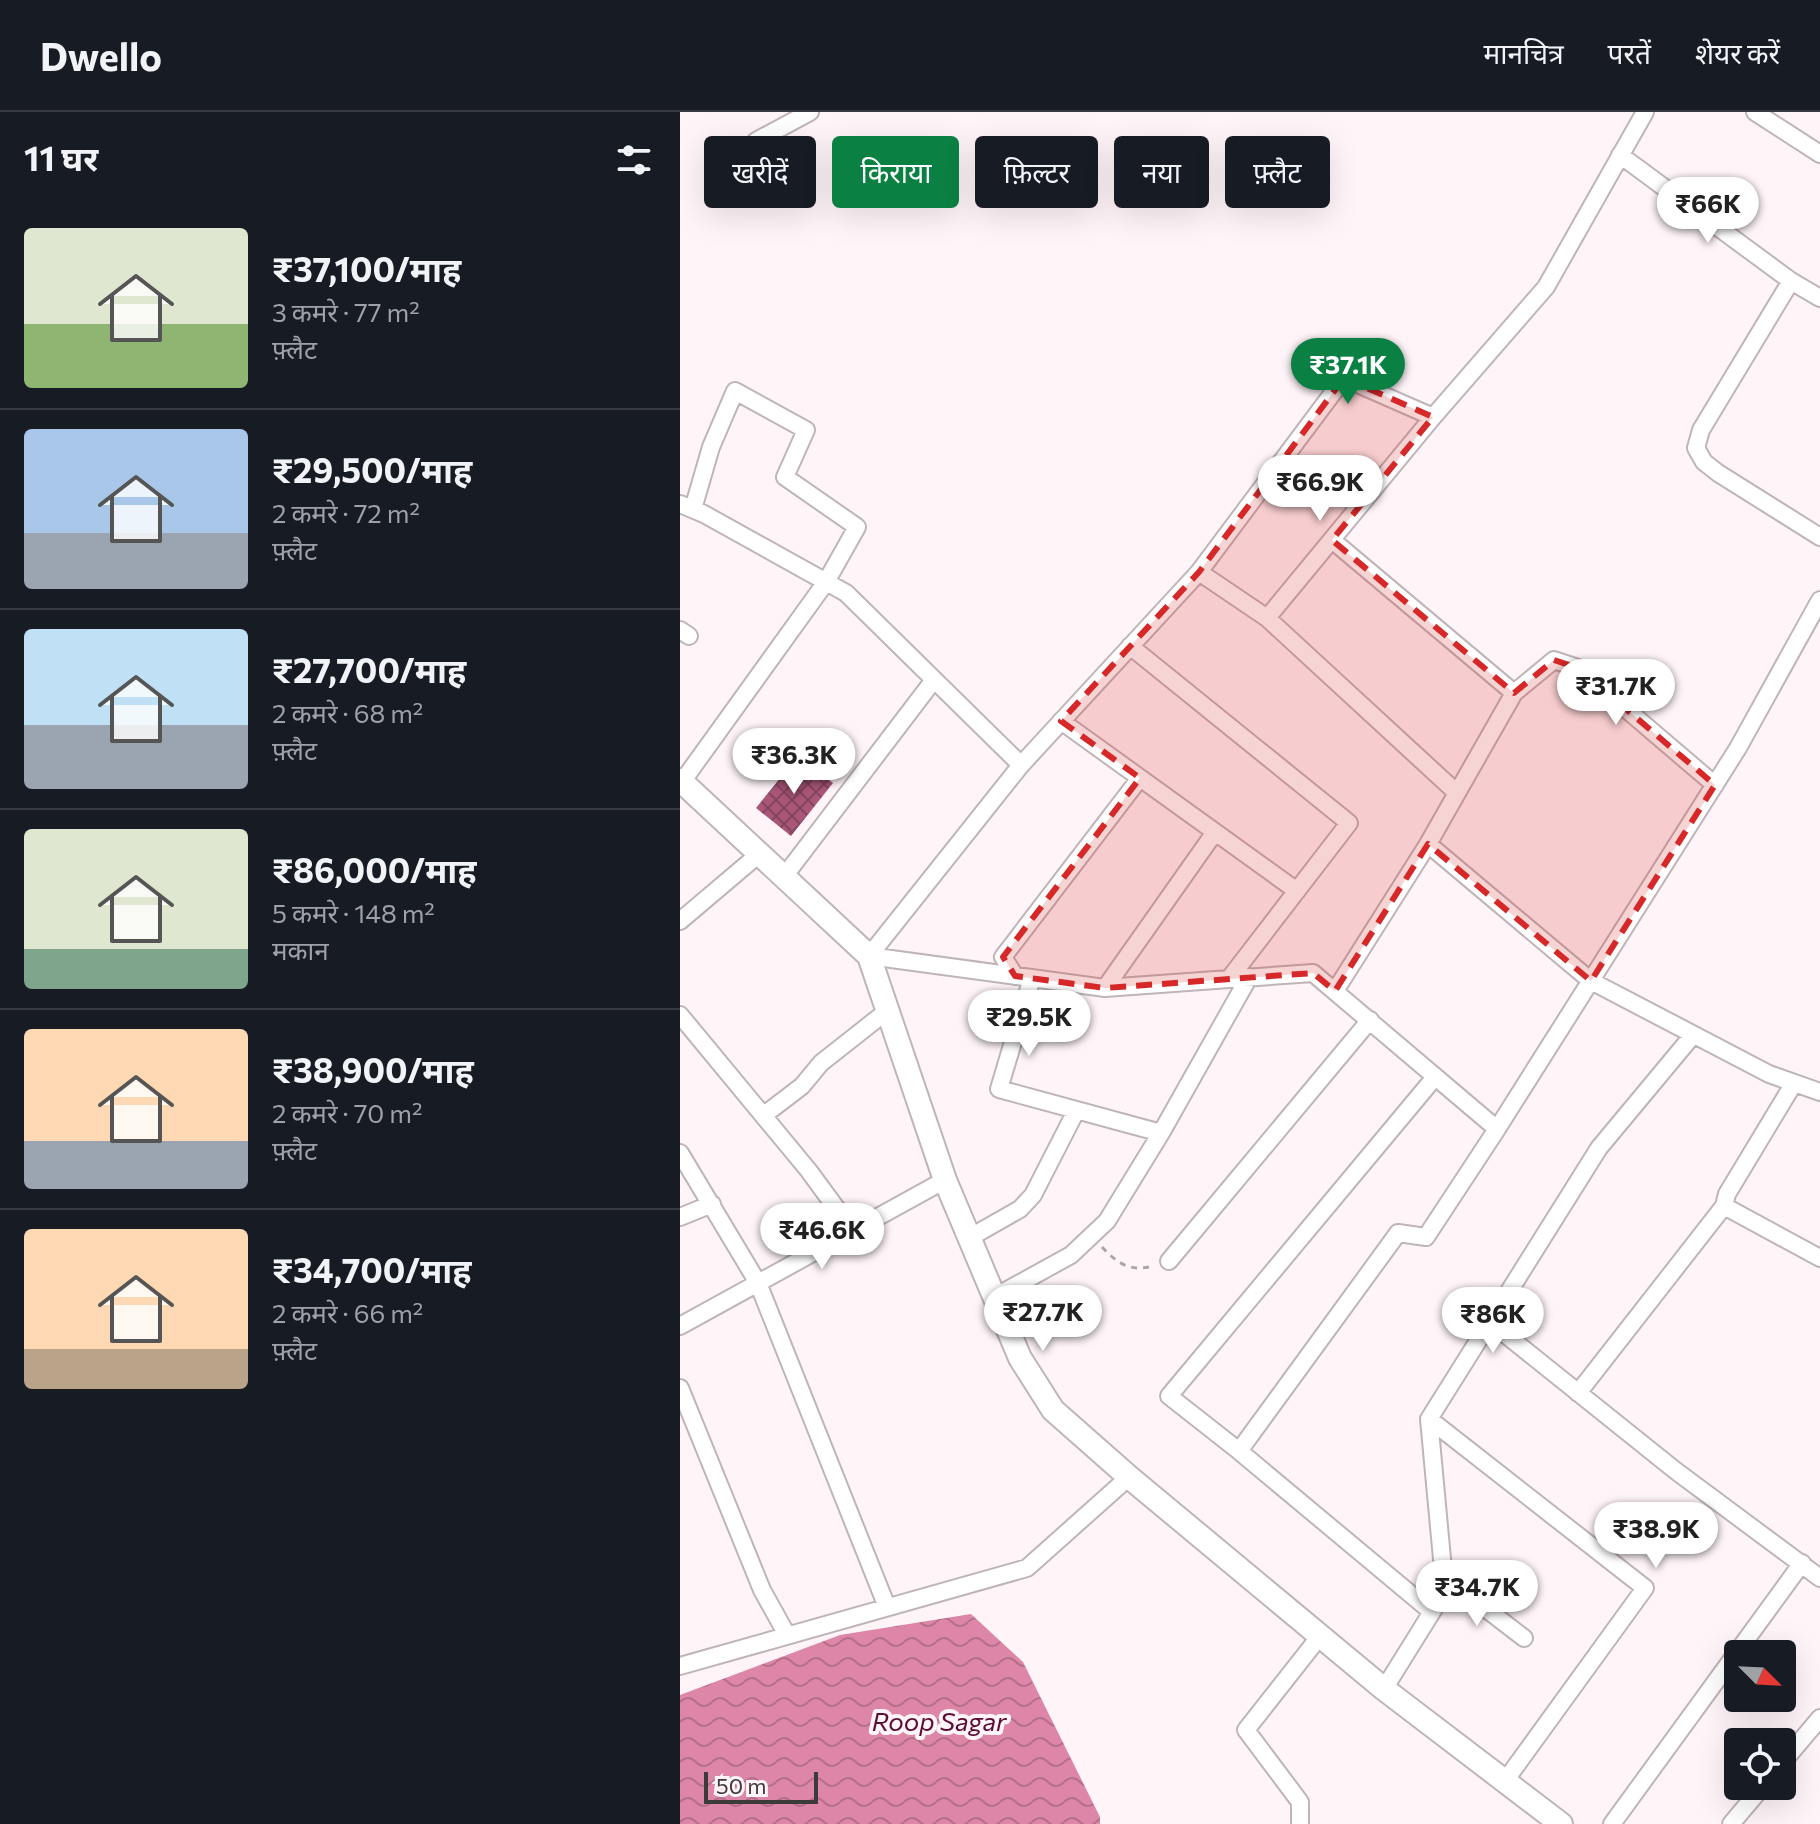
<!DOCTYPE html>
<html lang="hi">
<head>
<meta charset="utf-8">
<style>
  :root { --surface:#171b24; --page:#20242c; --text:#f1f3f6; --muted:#9ea1a6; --line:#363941; --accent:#0b8043 }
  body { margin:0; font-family:Commissioner,"Noto Sans Devanagari",sans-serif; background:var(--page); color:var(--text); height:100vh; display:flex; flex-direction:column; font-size:30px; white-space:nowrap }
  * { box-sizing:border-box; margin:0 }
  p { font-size:26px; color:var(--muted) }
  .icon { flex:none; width:44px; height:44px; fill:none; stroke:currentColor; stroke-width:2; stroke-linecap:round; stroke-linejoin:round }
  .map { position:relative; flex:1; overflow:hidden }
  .panel { display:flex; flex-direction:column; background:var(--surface); width:680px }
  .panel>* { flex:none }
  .banner { position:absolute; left:24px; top:24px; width:760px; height:72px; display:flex; gap:16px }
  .needle { width:52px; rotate:114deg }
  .buttons { position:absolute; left:1044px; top:1528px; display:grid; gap:16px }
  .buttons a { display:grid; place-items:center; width:72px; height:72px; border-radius:8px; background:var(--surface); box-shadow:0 8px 32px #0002; font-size:40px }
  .scale { position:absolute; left:24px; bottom:20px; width:114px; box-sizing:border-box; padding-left:8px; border:4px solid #3e393b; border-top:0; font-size:22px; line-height:28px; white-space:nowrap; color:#3e393b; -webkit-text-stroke:6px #fff5f8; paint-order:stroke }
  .price { position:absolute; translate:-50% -68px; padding:0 18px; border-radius:28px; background:#fff; color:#222; font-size:26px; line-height:52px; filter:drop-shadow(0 2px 4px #0008) }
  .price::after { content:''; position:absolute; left:50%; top:48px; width:24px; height:18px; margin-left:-12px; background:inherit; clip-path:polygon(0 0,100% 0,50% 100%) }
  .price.selected { background:var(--accent); color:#fff }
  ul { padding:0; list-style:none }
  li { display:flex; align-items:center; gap:24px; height:200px; padding:0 24px }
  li+li { border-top:2px solid var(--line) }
  li span { display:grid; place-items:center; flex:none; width:224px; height:160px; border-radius:8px; color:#555 }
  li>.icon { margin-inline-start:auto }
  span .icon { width:96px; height:96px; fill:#fffc; stroke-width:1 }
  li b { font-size:34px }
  h2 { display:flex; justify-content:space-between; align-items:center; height:96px; padding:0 24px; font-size:34px }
  .tag { padding:0 28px; border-radius:8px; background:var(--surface); box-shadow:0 8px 32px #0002; font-size:28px; line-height:72px }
  .tag.selected { background:var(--accent); color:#fff }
  header { display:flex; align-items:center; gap:48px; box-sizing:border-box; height:112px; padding:0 40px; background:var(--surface); border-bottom:2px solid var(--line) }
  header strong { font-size:38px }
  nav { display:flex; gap:44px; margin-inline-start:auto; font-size:28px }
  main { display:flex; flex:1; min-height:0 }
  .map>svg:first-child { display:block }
  .water { fill:url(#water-waves) }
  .building { fill:url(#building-cross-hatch) }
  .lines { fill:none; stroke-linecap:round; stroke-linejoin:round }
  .street-casing { stroke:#bfb4b8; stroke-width:20 }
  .secondary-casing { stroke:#bfb4b8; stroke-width:26 }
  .path { stroke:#aca4a7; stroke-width:3; stroke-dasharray:6 6; stroke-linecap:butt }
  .street { stroke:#fff; stroke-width:16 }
  .secondary { stroke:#fff; stroke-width:22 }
  .marked { fill:#d62828; fill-opacity:0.2; stroke:#d62828; stroke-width:6; stroke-dasharray:16 10; stroke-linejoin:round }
  .labels { text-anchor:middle; stroke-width:8; stroke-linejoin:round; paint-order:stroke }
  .water-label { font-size:26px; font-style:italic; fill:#5c0d35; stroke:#fff5f8 }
</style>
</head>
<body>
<header>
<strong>Dwello</strong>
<nav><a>मानचित्र</a><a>परतें</a><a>शेयर करें</a></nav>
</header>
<main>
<section class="panel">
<h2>11 घर<svg class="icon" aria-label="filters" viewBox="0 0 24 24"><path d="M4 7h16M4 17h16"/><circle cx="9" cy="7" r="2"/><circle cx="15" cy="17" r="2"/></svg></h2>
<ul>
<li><span style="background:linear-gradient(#dfe7d0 60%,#8fb573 0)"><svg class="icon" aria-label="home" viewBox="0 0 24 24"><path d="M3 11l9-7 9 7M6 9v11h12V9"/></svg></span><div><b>₹37,100/माह</b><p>3 कमरे · 77 m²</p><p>फ़्लैट</p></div></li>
<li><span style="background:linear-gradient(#a9c7e8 65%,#9aa5b1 0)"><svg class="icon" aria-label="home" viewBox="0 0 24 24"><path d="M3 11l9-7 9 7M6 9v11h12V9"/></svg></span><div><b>₹29,500/माह</b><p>2 कमरे · 72 m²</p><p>फ़्लैट</p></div></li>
<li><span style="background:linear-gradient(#bfe0f5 60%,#9aa5b1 0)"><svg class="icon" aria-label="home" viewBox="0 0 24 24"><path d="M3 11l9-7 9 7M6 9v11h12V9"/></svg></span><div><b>₹27,700/माह</b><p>2 कमरे · 68 m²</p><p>फ़्लैट</p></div></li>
<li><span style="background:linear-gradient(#dfe7d0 75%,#7fa58c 0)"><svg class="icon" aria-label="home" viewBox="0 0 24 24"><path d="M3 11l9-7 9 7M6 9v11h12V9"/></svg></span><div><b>₹86,000/माह</b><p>5 कमरे · 148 m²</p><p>मकान</p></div></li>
<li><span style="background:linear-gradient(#ffd9b3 70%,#9aa5b1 0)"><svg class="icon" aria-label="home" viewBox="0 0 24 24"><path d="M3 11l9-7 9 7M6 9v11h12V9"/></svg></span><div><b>₹38,900/माह</b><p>2 कमरे · 70 m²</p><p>फ़्लैट</p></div></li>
<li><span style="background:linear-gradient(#ffd9b3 75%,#b9a48a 0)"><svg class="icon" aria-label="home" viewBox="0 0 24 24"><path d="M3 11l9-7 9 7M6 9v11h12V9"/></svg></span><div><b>₹34,700/माह</b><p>2 कमरे · 66 m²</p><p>फ़्लैट</p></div></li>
</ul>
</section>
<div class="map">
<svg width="1140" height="1712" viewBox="0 0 1140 1712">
  <defs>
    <pattern id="water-waves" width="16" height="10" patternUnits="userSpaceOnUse" patternTransform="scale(2)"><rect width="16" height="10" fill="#de86a8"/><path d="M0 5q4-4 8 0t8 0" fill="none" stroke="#b56f8a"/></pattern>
    <pattern id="building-cross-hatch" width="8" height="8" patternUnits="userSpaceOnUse" patternTransform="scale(2)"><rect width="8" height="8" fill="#a95678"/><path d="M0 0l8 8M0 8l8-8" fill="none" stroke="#84455e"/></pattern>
  </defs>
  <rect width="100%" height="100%" fill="#fff5f8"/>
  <path class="water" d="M291,1502L343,1550L420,1705V1712H0V1583L160,1523Z"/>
  <path class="building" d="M118,644L153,671L111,724L76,696Z"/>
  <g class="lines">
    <defs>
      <path id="street" d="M1075,0L1140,42
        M76,29L130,0
        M940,43L1111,169L1140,186
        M1111,169L1021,318L1016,336L1024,350L1038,361L1140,425
        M0,392L24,402L166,481L341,653L189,844
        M652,428L834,581L748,732
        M519,460L587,506L753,305
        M587,506L777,681
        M0,518L9,524
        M834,581L874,548L898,556L1035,673
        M381,609L617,779
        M341,653L519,460L664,266L753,305L866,175L965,0
        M2,670L146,470L177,415L105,365L126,318L55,279L31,335L13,397
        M103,766L253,569
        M0,809L78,743
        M189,844L425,876L549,867L669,711L450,534
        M335,864L323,845L460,666
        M352,866L319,977L481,1021
        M549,867L633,861L817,1017L1058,636L1140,488
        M425,876L535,720
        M655,879L748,732L911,869L1089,962L1140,980
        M0,903L129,1059L173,1119
        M755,965L489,1284L559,1339L718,1121L746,1125L817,1017
        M84,1003L122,974L141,951L207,899
        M0,1041L78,1171L207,1495
        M1044,1094L1140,1146
        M0,1105L32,1092
        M289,1126L340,1097L353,1083L396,999
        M489,1149L690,908
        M313,1186L391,1143L427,1109L481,1021L569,865
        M810,1210L996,1359L1140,1466
        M0,1214L265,1068
        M0,1276L82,1478L107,1523
        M898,1281L1044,1094L1047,1082L1114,971
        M749,1307L965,1476L825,1669
        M559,1339L752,1500
        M765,1479L805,1496L844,1526
        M0,1554L347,1456L449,1365
        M704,1577L765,1479L749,1307L919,1036L1013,923
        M1102,1651L1140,1606
        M620,1712V1690L566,1618L640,1524
        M932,1712L1122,1451
        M1051,1712L1083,1674"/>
      <path id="secondary" d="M0,668L189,844L265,1068L340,1246L373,1298L449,1365L704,1577L881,1712"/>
    </defs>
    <use href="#street" class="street-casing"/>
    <use href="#secondary" class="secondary-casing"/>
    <path class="path" d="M422,1135C438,1152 450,1160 474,1154"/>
    <use href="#street" class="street"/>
    <use href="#secondary" class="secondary"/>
  </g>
  <path class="marked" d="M664,266L753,305L652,428L834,581L874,548L898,556L1035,673L911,869L748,732L655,879L633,861L425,876L335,864L323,845L460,666L381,609L519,460Z"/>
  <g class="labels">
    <g class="water-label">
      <text x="259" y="1619">Roop Sagar</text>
    </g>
  </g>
</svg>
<div class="buttons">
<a><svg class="needle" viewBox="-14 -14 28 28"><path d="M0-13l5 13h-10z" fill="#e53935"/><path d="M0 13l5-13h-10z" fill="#9ea1a6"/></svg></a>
<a><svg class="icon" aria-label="locate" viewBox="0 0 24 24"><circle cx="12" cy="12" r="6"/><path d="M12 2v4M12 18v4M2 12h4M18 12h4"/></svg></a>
</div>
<div class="scale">50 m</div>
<b class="price" style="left:1028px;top:133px">₹66K</b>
<b class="price selected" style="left:668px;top:294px">₹37.1K</b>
<b class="price" style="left:640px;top:411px">₹66.9K</b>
<b class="price" style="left:936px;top:615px">₹31.7K</b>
<b class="price" style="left:114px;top:684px">₹36.3K</b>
<b class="price" style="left:349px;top:946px">₹29.5K</b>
<b class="price" style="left:142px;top:1159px">₹46.6K</b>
<b class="price" style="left:363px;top:1241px">₹27.7K</b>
<b class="price" style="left:813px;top:1243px">₹86K</b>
<b class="price" style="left:976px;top:1458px">₹38.9K</b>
<b class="price" style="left:797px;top:1516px">₹34.7K</b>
<div class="banner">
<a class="tag">खरीदें</a>
<a class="tag selected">किराया</a>
<a class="tag">फ़िल्टर</a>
<a class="tag">नया</a>
<a class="tag">फ़्लैट</a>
</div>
</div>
</main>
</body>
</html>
